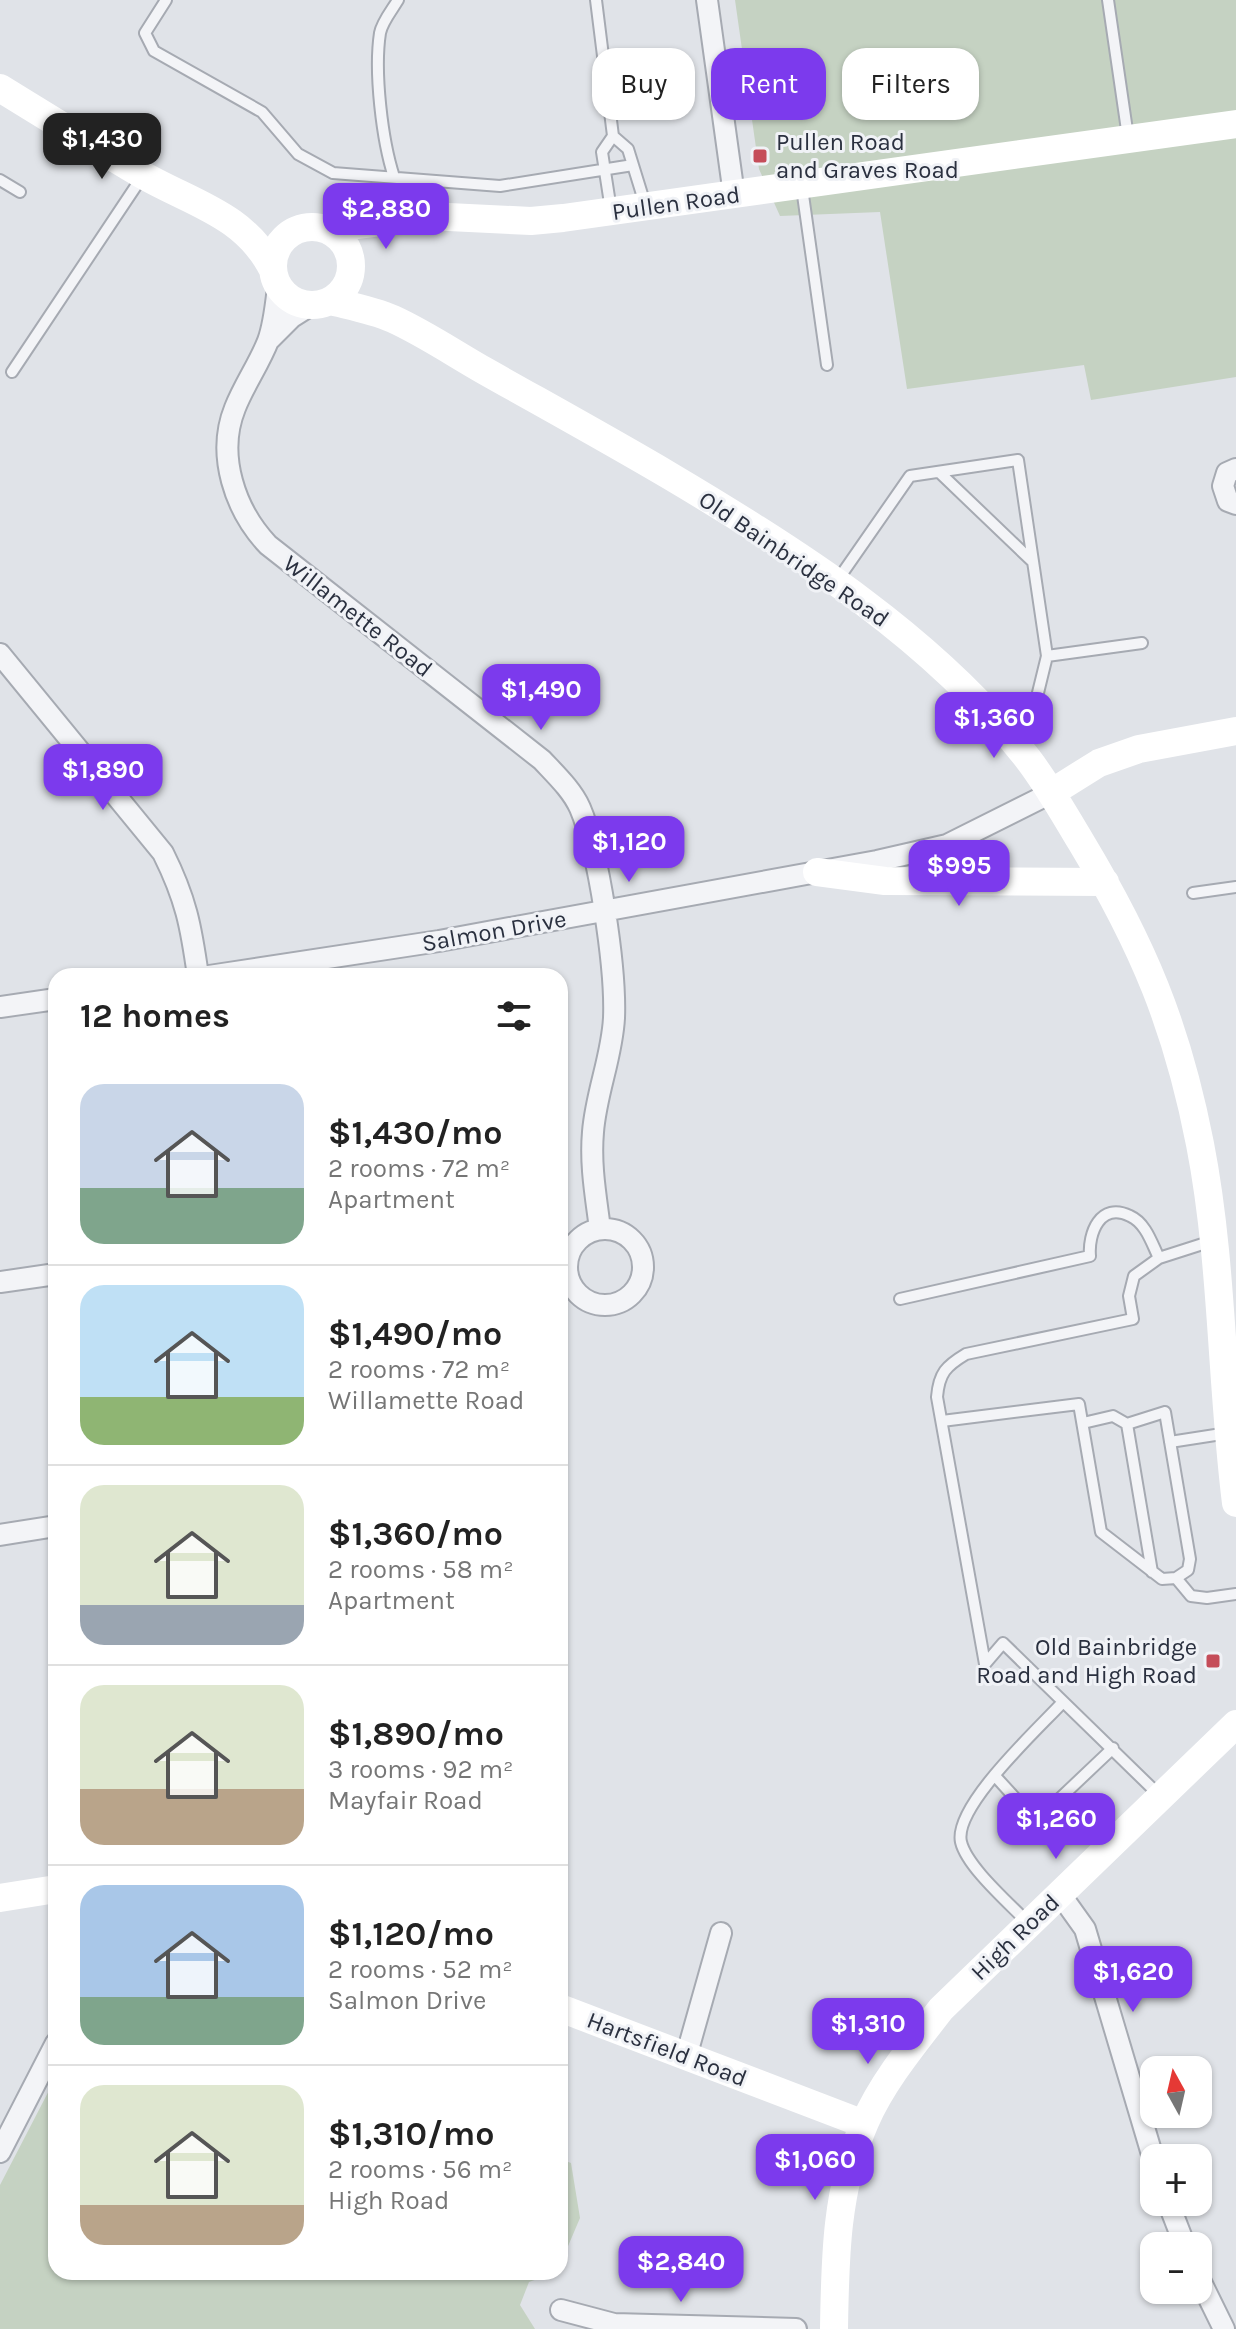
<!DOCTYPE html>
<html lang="en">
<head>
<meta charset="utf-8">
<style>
  :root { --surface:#fff; --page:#f2f2f2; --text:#222; --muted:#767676; --line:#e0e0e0; --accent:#7c3aed }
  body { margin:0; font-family:Karla,sans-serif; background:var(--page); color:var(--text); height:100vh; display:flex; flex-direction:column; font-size:30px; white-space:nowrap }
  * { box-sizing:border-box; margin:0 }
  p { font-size:26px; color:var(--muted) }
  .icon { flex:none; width:44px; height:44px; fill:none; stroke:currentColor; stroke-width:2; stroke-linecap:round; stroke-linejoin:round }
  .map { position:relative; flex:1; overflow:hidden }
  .sheet { position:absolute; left:48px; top:968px; width:520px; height:1312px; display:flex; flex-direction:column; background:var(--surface); border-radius:24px; box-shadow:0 2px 6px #0004 }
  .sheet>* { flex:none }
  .hud { position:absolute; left:592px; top:48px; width:524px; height:72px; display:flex; gap:16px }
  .needle { width:52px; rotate:352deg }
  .fabs { position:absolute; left:1140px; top:2056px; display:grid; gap:16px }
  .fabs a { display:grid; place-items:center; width:72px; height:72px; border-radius:16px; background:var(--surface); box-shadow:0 2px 6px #0004; font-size:40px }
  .price { position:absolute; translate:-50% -68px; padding:0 18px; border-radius:16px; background:var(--accent); color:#fff; font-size:26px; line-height:52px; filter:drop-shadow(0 2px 4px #0008) }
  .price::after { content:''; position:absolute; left:50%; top:48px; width:24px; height:18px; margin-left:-12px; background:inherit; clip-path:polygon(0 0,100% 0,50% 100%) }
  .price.current { background:#222; color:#fff }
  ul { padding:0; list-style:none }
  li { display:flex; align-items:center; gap:24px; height:200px; padding:0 32px }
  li+li { border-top:2px solid var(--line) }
  li span { display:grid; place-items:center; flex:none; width:224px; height:160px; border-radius:24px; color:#555 }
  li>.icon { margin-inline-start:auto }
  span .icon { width:96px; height:96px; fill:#fffc; stroke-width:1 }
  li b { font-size:34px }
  h2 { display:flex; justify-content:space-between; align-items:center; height:96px; padding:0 32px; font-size:34px }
  .chip { padding:0 28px; border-radius:24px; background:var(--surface); box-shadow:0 2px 6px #0004; font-size:28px; line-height:72px }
  .chip.current { background:var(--accent); color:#fff }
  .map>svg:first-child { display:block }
  .green { fill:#c5d2c2 }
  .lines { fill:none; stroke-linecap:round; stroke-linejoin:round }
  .lane-casing { stroke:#a6aab2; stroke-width:14 }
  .street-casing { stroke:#a6aab2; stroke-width:24 }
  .lane { stroke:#f3f4f7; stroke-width:10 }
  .street { stroke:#f3f4f7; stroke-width:20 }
  .secondary { stroke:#fff; stroke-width:28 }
  .poi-dot { fill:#c54d59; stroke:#f0f2f6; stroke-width:3 }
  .labels { text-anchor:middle; stroke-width:6; stroke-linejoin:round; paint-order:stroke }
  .poi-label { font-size:24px; fill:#2a303f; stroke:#f0f2f6; text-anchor:start }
  .street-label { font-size:24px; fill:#2a303f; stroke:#f0f2f6 }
</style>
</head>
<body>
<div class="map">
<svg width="1236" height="2329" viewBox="0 0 1236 2329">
  <rect width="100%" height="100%" fill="#e0e3e8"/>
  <path class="green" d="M735,0H1236V377L1091,400L1084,365L907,389L880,212L780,216L759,169Z
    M56,2077V2272H557L529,2282L520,2305L535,2329H0V2185Z
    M560,2159L571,2163L580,2218L560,2265Z"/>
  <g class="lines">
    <defs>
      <path id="lane" d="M166,0L145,33L154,51L262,112L298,154L333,173L500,186L633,165
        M596,0L613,136L628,149L645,204
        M1108,0L1128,137
        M394,177C382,140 374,72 380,33C382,22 392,10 398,0
        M0,180L20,192
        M802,188L827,365
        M611,210L602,152L613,136
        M12,372L142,177
        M939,472L1033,562
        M837,581L910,476L1018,460L1047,656L1035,705L1012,736
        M1047,656L1142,643
        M1193,893L1236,887
        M900,1299L1090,1256C1088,1234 1100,1201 1130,1216C1146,1223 1152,1244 1159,1258
        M942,1421L1079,1404L1101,1532L1162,1579L1176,1578L1188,1570L1190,1559L1165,1412L1127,1424L1113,1416L1083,1423
        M1127,1424L1152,1572
        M1170,1442L1228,1433
        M1176,1578L1191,1596L1207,1598L1236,1594
        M985,1664L937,1397C939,1373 946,1366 966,1354L1133,1319L1129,1296L1134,1276L1159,1258L1212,1241
        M985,1664L1003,1643L1159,1795
        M995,1776L1036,1821L1113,1748
        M1028,1923C1009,1903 967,1867 961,1842C953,1807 1038,1729 1062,1703"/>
      <path id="street" d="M707,0L734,195
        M278,287C276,304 274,325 268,341C259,364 244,385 235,408C216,455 235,510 268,545L542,760C556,775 572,790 580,808C599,852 616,969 614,1018C612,1057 596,1093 593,1132C590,1165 596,1197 600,1229
        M269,340L292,317L311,305
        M1236,469L1227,473L1223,486L1228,501L1236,504
        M0,654L163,853C186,899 191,926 198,976
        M209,976L439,941L877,861L947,845L1051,793
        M0,1007L56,999
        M567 1267a38 38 0 1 1 76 0a38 38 0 1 1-76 0Z
        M0,1282L56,1274
        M0,1535L56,1526
        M1060,1894L1085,1929L1154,2161
        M686,2057L721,1933
        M0,2152L56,2043
        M1168,2202L1185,2246
        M1198,2276L1224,2329
        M561,2310L614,2324L796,2329"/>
    </defs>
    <use href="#lane" class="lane-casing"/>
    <use href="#street" class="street-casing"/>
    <use href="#lane" class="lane"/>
    <use href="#street" class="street"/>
    <path class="secondary" d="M0,88C47,117 94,146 141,174C191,203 244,214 272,268
      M273 266a39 39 0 1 1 78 0a39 39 0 1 1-78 0Z
      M325,229L428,216L531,221L563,218L1236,124
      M330,301C350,306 373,310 393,319C424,333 455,354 485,371C547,406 609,440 670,476C800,553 934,639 1028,759C1048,785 1064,814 1081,842C1143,945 1177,1026 1200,1144C1223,1262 1221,1384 1236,1503
      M1051,793L1099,763L1139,749L1236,731
      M817,872L885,881L1105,882
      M0,1898L56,1889
      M560,2008L864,2124
      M834,2329C835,2259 836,2188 865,2122C883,2081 914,2044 941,2009L1236,1724"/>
  </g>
  <g class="poi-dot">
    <rect x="752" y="148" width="16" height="16" rx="4"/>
    <rect x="1205" y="1653" width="16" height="16" rx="4"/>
  </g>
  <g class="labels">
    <g class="poi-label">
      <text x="776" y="150">Pullen Road<tspan x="776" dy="28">and Graves Road</tspan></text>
      <text x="1197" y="1655" text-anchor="end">Old Bainbridge<tspan x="1197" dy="28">Road and High Road</tspan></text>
    </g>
    <g class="street-label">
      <text transform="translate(676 203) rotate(-8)" y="8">Pullen Road</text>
      <text transform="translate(794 559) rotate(34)" y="8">Old Bainbridge Road</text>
      <text transform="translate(358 616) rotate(38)" y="8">Willamette Road</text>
      <text transform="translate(494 931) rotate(-10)" y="8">Salmon Drive</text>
      <text transform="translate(1015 1937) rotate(-44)" y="8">High Road</text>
      <text transform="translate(667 2049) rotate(21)" y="8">Hartsfield Road</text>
    </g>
  </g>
</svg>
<div class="fabs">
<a><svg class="needle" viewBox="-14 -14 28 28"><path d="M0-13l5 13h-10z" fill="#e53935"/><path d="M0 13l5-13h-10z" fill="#767676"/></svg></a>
<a>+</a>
<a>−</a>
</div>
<b class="price current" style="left:102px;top:181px">$1,430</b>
<b class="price" style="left:386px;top:251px">$2,880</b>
<b class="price" style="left:541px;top:732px">$1,490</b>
<b class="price" style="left:994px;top:760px">$1,360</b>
<b class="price" style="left:103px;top:812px">$1,890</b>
<b class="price" style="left:629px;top:884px">$1,120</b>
<b class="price" style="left:959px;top:908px">$995</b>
<b class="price" style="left:1056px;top:1861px">$1,260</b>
<b class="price" style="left:1133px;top:2014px">$1,620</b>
<b class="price" style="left:868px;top:2066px">$1,310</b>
<b class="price" style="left:815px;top:2202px">$1,060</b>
<b class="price" style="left:681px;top:2304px">$2,840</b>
<div class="hud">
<a class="chip">Buy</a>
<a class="chip current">Rent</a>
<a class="chip">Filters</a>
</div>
<section class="sheet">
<h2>12 homes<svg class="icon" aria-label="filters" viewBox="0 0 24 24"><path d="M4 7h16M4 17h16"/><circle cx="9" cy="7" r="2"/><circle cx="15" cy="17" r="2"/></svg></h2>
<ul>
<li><span style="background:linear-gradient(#c9d6e8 65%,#7fa58c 0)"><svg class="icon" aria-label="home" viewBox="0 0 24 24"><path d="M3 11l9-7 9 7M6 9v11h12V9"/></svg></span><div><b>$1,430/mo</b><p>2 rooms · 72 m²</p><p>Apartment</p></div></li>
<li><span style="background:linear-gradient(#bfe0f5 70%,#8fb573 0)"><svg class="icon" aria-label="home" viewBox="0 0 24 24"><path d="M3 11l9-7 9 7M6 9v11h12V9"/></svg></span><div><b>$1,490/mo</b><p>2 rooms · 72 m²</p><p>Willamette Road</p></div></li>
<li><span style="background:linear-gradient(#dfe7d0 75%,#9aa5b1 0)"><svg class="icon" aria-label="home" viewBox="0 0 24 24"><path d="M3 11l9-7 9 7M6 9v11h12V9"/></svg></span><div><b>$1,360/mo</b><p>2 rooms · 58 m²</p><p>Apartment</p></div></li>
<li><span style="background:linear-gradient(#dfe7d0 65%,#b9a48a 0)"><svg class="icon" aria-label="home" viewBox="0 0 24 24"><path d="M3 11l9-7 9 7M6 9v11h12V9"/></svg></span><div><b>$1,890/mo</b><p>3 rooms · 92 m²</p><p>Mayfair Road</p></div></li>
<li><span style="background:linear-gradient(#a9c7e8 70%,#7fa58c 0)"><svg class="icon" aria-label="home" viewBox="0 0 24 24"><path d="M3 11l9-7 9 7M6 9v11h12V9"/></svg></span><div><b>$1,120/mo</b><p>2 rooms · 52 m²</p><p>Salmon Drive</p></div></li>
<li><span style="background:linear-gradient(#dfe7d0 75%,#b9a48a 0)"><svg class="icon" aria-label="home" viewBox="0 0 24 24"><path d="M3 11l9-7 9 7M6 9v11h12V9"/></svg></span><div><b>$1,310/mo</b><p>2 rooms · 56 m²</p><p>High Road</p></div></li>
</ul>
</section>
</div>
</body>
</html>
